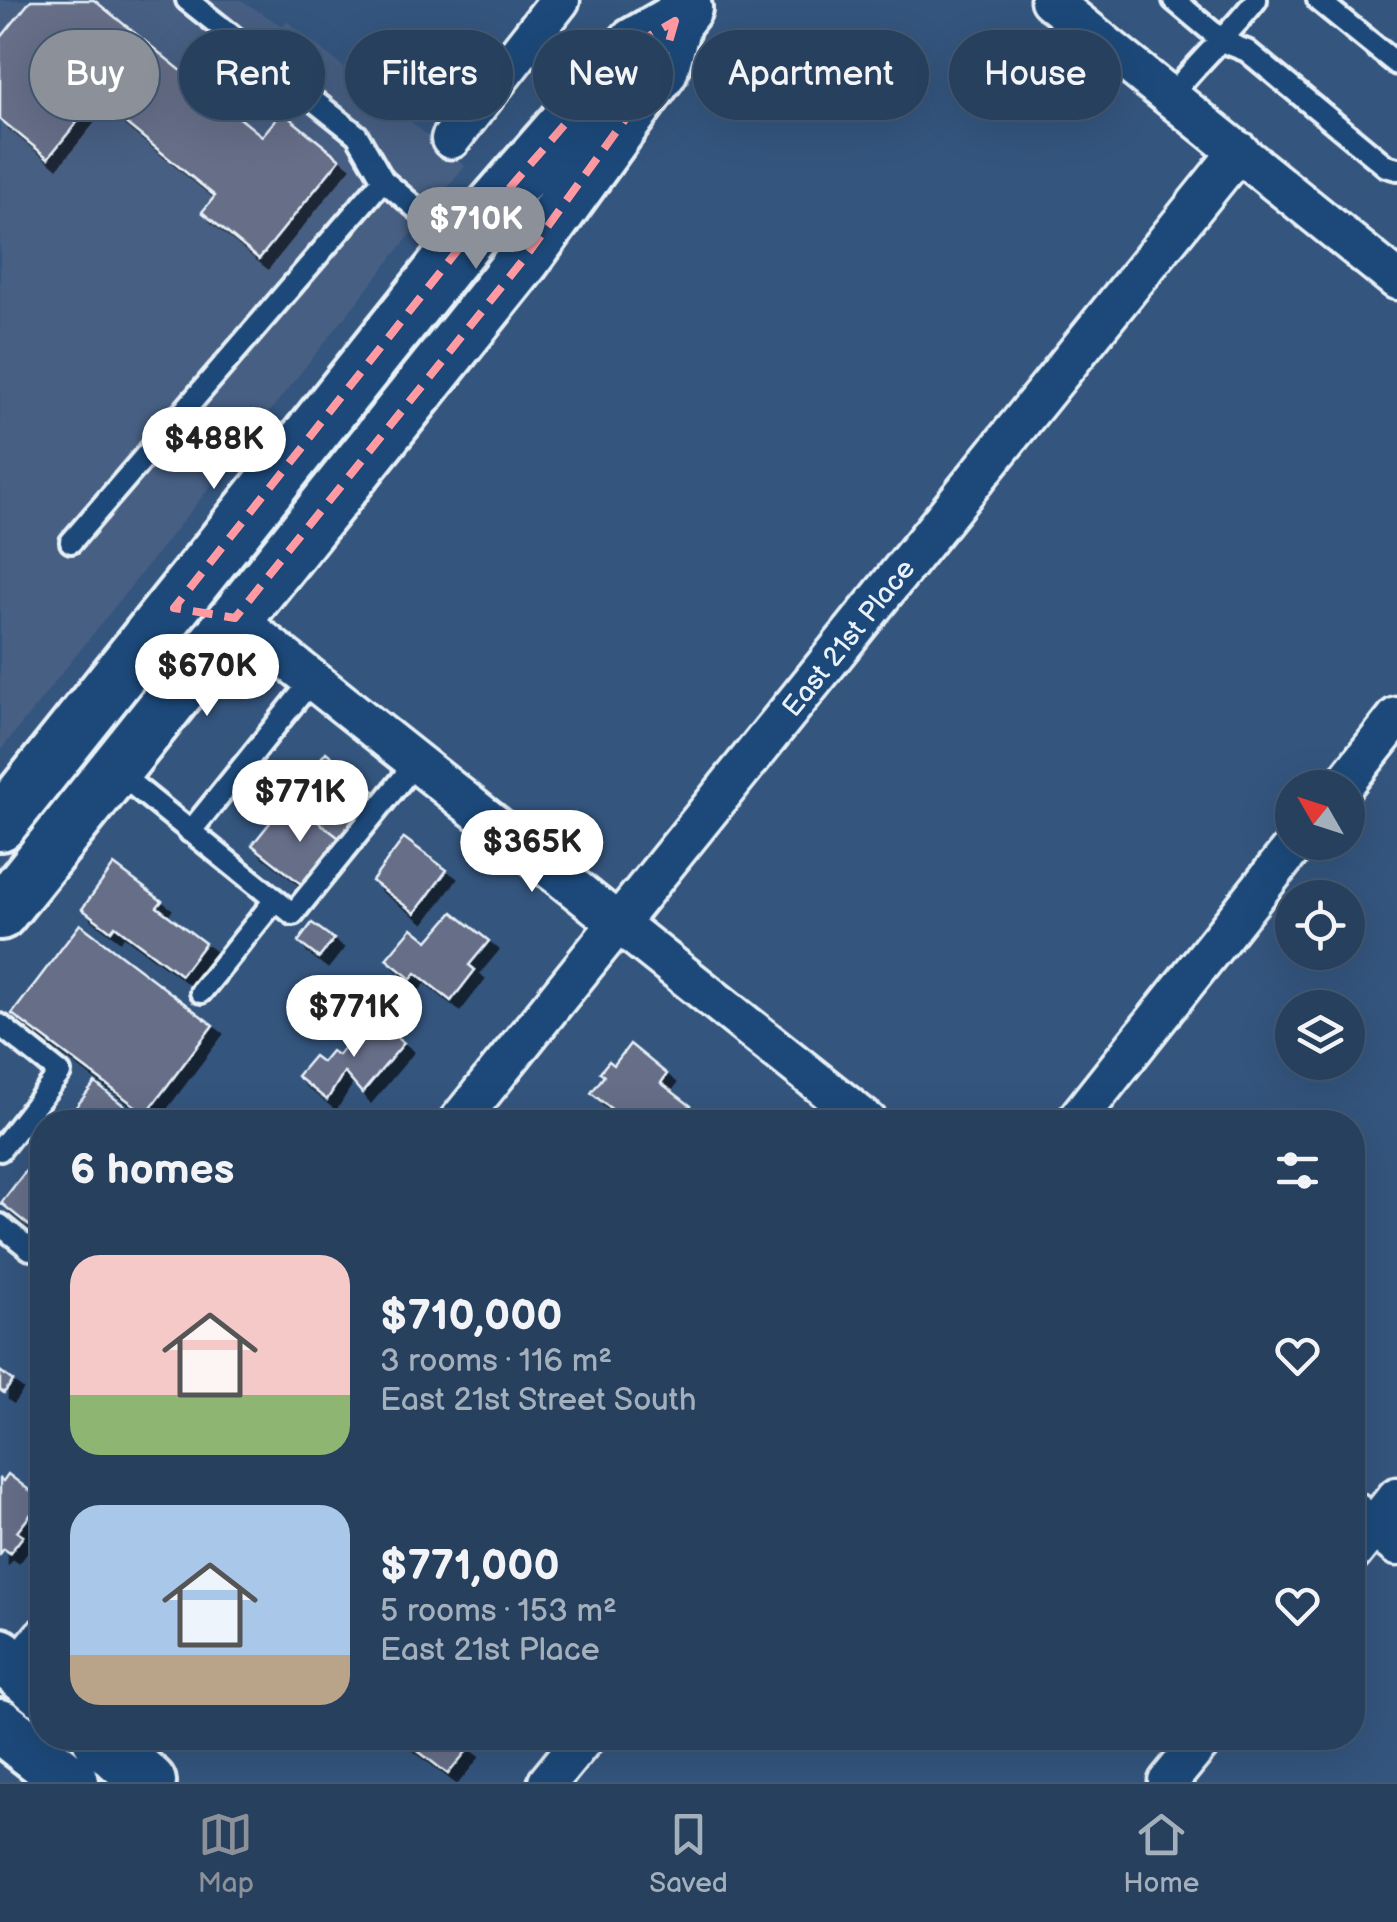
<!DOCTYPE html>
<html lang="en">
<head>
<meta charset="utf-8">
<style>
  :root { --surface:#27405e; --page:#334b67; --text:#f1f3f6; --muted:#a4afbc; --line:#435973; --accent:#8c9099 }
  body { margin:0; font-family:"Balsamiq Sans",sans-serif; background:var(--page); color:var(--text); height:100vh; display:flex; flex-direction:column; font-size:38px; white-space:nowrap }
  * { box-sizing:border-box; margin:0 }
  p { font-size:32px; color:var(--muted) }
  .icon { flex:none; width:55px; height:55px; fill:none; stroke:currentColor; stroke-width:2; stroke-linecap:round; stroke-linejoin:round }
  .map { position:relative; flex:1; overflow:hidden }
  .side { position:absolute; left:30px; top:1110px; width:1335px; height:640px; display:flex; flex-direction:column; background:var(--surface); border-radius:40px; box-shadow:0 10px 40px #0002,0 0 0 2px var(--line) }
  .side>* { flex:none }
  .guide { position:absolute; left:30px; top:30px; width:1338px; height:90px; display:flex; gap:20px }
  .needle { width:65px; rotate:309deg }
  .buttons { position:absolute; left:1275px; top:770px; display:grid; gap:20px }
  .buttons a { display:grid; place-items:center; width:90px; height:90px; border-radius:50%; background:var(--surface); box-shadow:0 10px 40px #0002,0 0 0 2px var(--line); font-size:50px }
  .price { position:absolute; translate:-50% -85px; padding:0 22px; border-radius:35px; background:#fff; color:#222; font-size:32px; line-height:65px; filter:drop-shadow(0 2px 5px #0008) }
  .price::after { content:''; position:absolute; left:50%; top:60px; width:30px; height:22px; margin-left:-15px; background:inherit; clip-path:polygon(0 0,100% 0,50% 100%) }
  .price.on { background:var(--accent); color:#fff }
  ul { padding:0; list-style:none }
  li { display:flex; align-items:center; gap:30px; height:250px; padding:0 40px }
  li span { display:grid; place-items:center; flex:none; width:280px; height:200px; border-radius:30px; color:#555 }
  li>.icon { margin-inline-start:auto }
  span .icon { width:120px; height:120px; fill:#fffc; stroke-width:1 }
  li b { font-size:42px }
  h2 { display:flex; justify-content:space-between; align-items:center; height:120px; padding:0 40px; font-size:42px }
  .pill { padding:0 35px; border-radius:45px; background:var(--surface); box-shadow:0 10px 40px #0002,0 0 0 2px var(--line); font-size:35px; line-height:90px }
  .pill.on { background:var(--accent); color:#fff }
  .dock { display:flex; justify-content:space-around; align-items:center; height:140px; border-top:2px solid var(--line); background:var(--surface); font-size:28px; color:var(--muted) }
  .dock a { display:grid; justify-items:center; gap:5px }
  .dock .on { color:var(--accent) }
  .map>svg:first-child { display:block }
  .built { fill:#465f83 }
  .building { fill:#666e88; stroke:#e8f1f8; stroke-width:2.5; filter:url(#shadow) }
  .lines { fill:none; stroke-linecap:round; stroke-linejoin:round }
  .service-casing { stroke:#e8f1f8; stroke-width:28 }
  .minor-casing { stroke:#e8f1f8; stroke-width:45 }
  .secondary-casing { stroke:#e8f1f8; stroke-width:60 }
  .service { stroke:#1f4a7a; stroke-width:20 }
  .minor { stroke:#1f4a7a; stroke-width:38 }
  .secondary { stroke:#1f4a7a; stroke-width:52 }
  .marked { fill:none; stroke:#ff9aa2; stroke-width:8; stroke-dasharray:20 12; stroke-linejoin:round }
  .labels { text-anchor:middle; stroke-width:8; stroke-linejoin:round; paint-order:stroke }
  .street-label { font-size:28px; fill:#e8f1f8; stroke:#1f4a7a }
</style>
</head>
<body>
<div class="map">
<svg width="1397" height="1782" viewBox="0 0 1397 1782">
  <defs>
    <filter id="shadow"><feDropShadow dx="9" dy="9" stdDeviation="0" flood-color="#0009"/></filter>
  </defs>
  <rect width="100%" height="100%" fill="#34557e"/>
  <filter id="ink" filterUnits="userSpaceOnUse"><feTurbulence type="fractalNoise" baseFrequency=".01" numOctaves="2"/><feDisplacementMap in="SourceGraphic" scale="20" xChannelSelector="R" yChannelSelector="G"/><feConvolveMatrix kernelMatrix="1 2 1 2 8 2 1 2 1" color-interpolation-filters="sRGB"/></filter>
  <g filter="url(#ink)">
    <path class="built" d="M0,0H241L282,26L287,21L465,166L0,751Z"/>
    <path class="building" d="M31,0H94L262,136L282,112L340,159L259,259L202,212L215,196L96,99L48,158L0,119V39Z
      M326,752L383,798L347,844L289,799Z
      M289,799L347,844L310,891L252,845Z
      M404,838L447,870L415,913L372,881Z
      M114,865L162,901L157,907L205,943L181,975L115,926L111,931L82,909Z
      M453,912L489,941L469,965L475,970L451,1001L416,973L411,979L386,959L412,928L428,941Z
      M312,923L334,939L319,958L298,942Z
      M80,924L213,1025L146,1114L12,1014Z
      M370,1015L404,1043L362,1093L344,1072L327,1100L297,1076L314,1056L322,1062L331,1051L338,1055Z
      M630,1044L667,1074L661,1083L691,1106L677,1122H628L591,1093L604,1076L600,1072L609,1061L614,1065Z
      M95,1083L140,1118L136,1122H64Z
      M724,1111L739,1122H715Z
      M42,1150V1236L1,1203Z
      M0,1371L13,1381L4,1393L0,1390Z
      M8,1474L42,1500L17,1532L23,1536L10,1553L4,1549L0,1554V1479L3,1481Z
      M401,1738H464L461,1742L469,1748L448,1774Z"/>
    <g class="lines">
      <defs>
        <path id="service" d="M187,0L357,135L383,180L416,208L475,221
          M1174,0L1224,42L1247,51L1386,166L1397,169
          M1318,0L1397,64
          M1171,96C1198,61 1229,35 1256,0
          M71,542L383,180
          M116,771L293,914L417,761
          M190,832L313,679
          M201,992L275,900
          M0,1025L60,1073L0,1150
          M0,1225L30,1249"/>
        <g id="minor">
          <path d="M1050,0L1397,280"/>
          <path d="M451,139L560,0"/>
          <path d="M235,618L868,1122"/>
          <path d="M1341,788L1397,717"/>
          <path id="s1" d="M458,1122L1239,151"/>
          <path d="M1075,1122L1297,842"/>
          <path d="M1352,1510L1397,1546"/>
          <path d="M1352,1553L1397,1497"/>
          <path d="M17,1669L42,1638"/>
          <path d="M548,1782L584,1738"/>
          <path d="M1168,1782L1204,1738"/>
        </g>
        <path id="secondary" d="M0,824L480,222L635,44L675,21L685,8
          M0,913L524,259L661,70L675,21
          M0,1655L42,1690
          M0,1726L72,1782
          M99,1738L149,1782"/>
      </defs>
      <use href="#service" class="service-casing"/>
      <use href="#minor" class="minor-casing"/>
      <use href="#secondary" class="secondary-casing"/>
      <use href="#service" class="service"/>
      <use href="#minor" class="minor"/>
      <use href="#secondary" class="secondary"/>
    </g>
  </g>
  <path class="marked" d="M675,21L661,70L524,259L235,618L174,608L480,222L635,44Z"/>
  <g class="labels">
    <g class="street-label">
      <text dy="10" stroke="none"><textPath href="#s1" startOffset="622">East 21st Place</textPath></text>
    </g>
  </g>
</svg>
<div class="buttons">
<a><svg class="needle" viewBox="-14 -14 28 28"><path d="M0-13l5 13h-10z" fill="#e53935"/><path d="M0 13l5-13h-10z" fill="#a4afbc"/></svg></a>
<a><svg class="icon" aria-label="locate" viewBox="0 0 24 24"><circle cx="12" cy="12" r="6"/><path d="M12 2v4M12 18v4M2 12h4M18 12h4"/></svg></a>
<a><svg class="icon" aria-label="layers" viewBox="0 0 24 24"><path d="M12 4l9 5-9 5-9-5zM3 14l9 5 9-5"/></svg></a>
</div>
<b class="price on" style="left:476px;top:272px">$710K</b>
<b class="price" style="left:214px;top:492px">$488K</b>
<b class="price" style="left:207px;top:719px">$670K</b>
<b class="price" style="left:300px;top:845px">$771K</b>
<b class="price" style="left:532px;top:895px">$365K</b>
<b class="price" style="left:354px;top:1060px">$771K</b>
<div class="guide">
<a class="pill on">Buy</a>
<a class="pill">Rent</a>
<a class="pill">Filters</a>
<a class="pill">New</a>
<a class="pill">Apartment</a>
<a class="pill">House</a>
</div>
<section class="side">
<h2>6 homes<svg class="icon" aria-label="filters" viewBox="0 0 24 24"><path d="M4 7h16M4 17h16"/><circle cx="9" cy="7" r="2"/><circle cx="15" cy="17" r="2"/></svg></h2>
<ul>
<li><span style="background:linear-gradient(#f6c9c9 70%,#8fb573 0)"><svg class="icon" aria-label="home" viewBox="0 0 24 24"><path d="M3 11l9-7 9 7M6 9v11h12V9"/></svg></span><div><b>$710,000</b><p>3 rooms · 116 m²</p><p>East 21st Street South</p></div><svg class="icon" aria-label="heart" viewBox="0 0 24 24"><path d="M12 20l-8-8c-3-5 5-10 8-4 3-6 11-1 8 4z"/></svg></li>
<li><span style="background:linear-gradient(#a9c7e8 75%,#b9a48a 0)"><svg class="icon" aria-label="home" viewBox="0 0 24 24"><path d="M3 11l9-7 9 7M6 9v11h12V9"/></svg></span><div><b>$771,000</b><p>5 rooms · 153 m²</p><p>East 21st Place</p></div><svg class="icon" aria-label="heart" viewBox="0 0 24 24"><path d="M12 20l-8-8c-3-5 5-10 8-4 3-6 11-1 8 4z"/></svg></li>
</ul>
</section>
</div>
<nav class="dock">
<a class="on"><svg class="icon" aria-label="map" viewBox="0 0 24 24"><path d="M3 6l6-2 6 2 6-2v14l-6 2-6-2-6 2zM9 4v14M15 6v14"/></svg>Map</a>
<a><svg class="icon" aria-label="saved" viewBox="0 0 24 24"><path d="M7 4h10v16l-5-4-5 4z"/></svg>Saved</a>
<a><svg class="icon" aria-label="home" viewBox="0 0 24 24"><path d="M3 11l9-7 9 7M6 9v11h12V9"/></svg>Home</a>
</nav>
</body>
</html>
